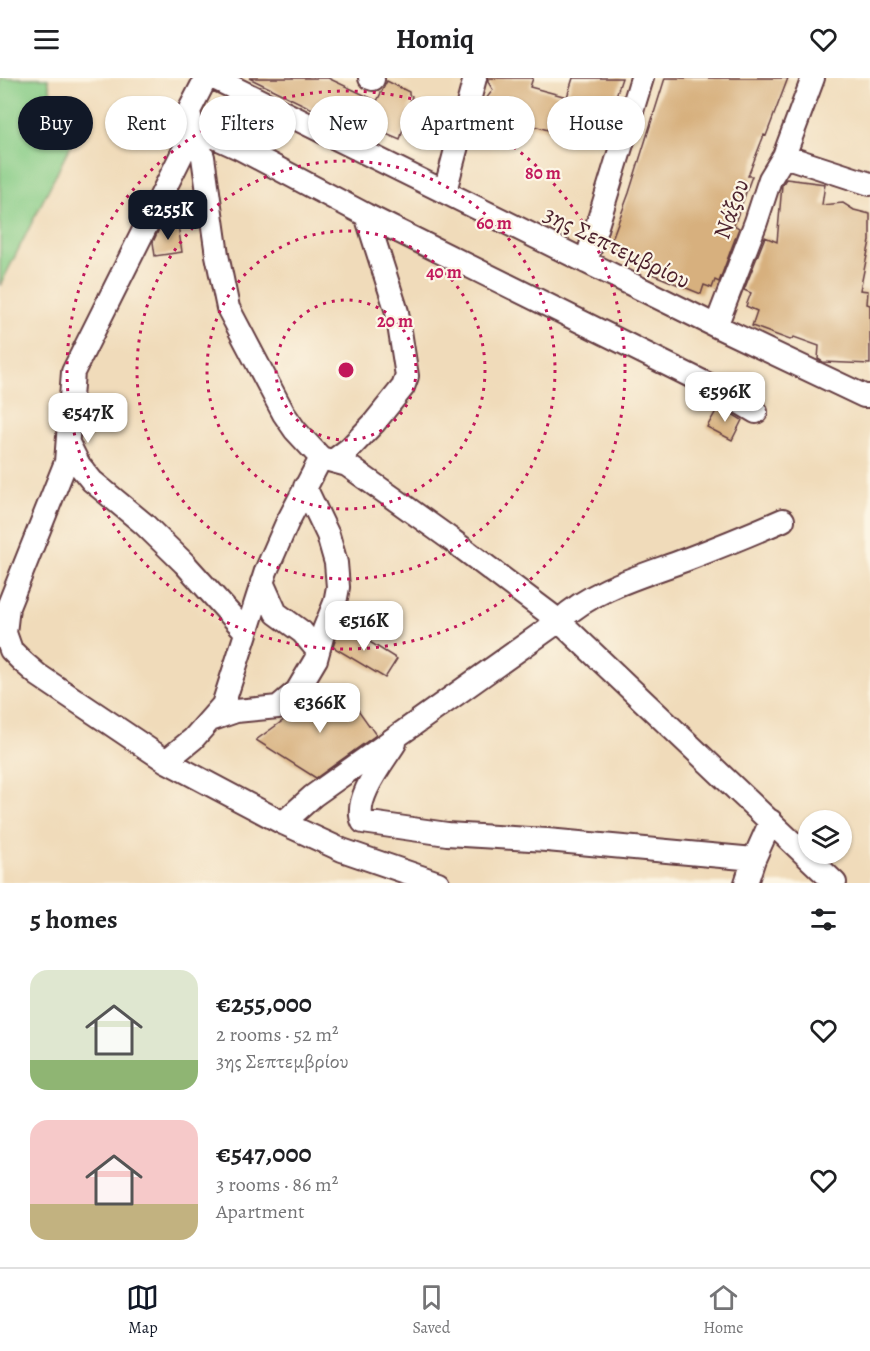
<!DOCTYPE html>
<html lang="en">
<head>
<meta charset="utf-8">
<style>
  :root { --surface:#fff; --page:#f6f6f6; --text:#202124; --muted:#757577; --line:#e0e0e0; --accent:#111827 }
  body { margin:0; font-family:Alegreya,serif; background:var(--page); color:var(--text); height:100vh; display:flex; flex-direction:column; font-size:22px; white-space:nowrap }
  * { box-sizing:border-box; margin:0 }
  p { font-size:20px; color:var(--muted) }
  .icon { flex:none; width:33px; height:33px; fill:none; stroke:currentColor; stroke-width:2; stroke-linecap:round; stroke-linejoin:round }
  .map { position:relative; height:805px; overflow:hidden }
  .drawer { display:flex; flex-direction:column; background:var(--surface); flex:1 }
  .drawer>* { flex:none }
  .hud { position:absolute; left:18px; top:18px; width:834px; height:54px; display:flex; gap:12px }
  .tools { position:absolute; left:798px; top:732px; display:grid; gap:12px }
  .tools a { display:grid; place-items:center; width:54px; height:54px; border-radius:50%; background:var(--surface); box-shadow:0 2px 4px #0004; font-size:30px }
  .price { position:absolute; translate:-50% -51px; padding:0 14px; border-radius:12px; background:#fff; color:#222; font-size:20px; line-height:39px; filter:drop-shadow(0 2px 3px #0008) }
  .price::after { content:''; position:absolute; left:50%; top:36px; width:18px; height:14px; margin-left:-9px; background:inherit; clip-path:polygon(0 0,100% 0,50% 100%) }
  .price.selected { background:var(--accent); color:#fff }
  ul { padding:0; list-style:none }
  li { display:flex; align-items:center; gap:18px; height:150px; padding:0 30px }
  li span { display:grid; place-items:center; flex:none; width:168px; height:120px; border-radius:18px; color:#555 }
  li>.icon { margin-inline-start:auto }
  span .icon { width:72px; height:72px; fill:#fffc; stroke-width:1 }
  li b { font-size:26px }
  h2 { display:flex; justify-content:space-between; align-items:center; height:72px; padding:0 30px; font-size:26px }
  .tag { padding:0 21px; border-radius:27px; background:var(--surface); box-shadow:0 2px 4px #0004; font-size:21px; line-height:54px }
  .tag.selected { background:var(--accent); color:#fff }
  header { display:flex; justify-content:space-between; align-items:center; height:78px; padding:0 30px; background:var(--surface); font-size:27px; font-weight:700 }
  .dock { display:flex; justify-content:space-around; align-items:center; height:84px; border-top:2px solid var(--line); background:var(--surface); font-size:16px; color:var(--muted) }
  .dock a { display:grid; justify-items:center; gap:3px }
  .dock .selected { color:var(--accent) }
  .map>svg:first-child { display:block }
  .green { fill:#87cc86; stroke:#687658; stroke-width:1.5 }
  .building { fill:#d7b07e }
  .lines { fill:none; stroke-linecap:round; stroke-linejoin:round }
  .street-casing { stroke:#633b40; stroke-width:26 }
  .street { stroke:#fff; stroke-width:22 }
  .ring { fill:none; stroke:#c2185b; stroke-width:3; stroke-dasharray:3 6 }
  .labels { text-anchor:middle; stroke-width:4.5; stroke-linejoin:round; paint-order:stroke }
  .street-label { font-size:24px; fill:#4a1f2b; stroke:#fcf5e5 }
  .centre { fill:#c2185b; stroke:#fcf5e5; stroke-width:3 }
  .ring-label { font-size:18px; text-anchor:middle; font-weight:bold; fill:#c2185b; stroke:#fcf5e5; stroke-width:4.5; stroke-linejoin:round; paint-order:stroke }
</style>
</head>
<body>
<header><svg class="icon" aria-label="menu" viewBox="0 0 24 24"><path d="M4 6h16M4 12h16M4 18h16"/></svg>Homiq<svg class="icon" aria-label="heart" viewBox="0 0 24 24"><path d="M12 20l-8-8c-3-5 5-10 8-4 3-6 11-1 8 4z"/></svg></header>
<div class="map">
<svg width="870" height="805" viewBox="0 0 870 805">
  <rect width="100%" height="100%" fill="#fcf5e5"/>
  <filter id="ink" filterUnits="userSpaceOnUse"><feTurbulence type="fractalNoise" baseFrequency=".0167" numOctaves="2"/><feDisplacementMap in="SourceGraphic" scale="12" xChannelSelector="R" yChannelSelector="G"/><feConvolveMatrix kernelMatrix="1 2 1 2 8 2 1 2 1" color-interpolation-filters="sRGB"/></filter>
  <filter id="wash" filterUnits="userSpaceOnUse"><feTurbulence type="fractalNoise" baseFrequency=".008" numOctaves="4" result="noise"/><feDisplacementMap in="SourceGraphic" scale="24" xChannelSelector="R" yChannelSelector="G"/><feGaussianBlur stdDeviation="1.35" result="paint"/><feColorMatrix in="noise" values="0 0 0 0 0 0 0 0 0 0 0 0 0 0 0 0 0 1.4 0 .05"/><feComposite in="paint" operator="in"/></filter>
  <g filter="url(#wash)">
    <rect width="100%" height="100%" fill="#f0dbba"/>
    <path class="green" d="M0,0H48L52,20L87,35L0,208Z"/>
    <g id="blocks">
      <path class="building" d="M249,0H328L377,23L387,3L409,14V17L412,18L400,62L365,47L362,52L349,45L347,48Z
        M488,0H533L530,9L567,19L573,0H622L614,24L606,23L602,35L587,27L579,51L571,49L569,58L520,44L516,56L484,47L488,33L483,30L485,22L493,12L488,4Z
        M665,0H788L766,58L764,57L748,98H752L734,147L739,150L719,204L715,202L712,210L704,207L701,216L652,196L655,188L652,187L653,185L609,169L629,115Z
        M786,101L825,106L822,127L843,125L854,132L870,136V163L860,212L868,213L867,226L870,227V286L823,284L818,281L819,268L794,259L790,262L752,248L757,233L746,228L751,215L744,212L765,159L777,164L782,107Z
        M178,147L182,174L155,178L153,164L160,149Z
        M719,328L742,342L732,362L707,349Z
        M341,546L397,581L385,600L333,569Z
        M326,612L333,621L344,612L376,657L316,700L256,662Z"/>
    </g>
  </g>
  <g filter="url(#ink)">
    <use href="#blocks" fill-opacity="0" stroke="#633b40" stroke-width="1.5"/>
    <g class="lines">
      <defs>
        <path id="street" d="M206,0L189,33L193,54L73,294L66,384L8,529L5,555L11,572L23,584L38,597L166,683L283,745L342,772L438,805
          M214,0L716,248L864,318H870
          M370,0L373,1
          M784,78L870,106
          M445,113L475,0
          M586,184L642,0
          M716,248L756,144L770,101L784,78L813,0
          M756,334L717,311L366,137L241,71L208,56L193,54L203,79L217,177L228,230L284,336L295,352L321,380L347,387L449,460L559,543L835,805
          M68,365L79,387L92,403L144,446L184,485L246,554
          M333,383L349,371L374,345L403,309L407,298L397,234L366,137
          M262,504L276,535L302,554L318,573
          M210,642L236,633L278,629L297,613L316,581L324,552L335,525L338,509L336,485L328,457L305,409
          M395,665C384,683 352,722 363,744L447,756L547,762L754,781
          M166,683L193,661L223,627L266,493L287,445L321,380
          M283,745L313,718L559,543C593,511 642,498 685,482C719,469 751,456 783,442
          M746,805L754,781L771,743"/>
      </defs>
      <use href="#street" class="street-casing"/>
      <use href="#street" class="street"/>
    </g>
  </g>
  <g class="ring">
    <circle cx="346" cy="292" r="70"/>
    <circle cx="346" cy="292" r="139"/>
    <circle cx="346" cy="292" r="209"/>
    <circle cx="346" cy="292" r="279"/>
  </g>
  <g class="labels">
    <g class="street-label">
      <text transform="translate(731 131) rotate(-70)" y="8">Νάξου</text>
      <text transform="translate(617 169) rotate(26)" y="8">3ης Σεπτεμβρίου</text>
    </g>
  </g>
  <circle cx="346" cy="292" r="9" class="centre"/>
  <g class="ring-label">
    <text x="543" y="101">80 m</text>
    <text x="494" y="151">60 m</text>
    <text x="444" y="200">40 m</text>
    <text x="395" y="249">20 m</text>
  </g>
</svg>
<div class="tools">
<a><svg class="icon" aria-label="layers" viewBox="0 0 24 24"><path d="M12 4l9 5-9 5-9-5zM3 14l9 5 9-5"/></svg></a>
</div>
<b class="price selected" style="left:168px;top:163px">€255K</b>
<b class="price" style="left:725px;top:345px">€596K</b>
<b class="price" style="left:88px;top:366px">€547K</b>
<b class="price" style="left:364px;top:574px">€516K</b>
<b class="price" style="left:320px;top:656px">€366K</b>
<div class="hud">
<a class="tag selected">Buy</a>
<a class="tag">Rent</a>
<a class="tag">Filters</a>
<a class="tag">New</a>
<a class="tag">Apartment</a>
<a class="tag">House</a>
</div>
</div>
<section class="drawer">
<h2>5 homes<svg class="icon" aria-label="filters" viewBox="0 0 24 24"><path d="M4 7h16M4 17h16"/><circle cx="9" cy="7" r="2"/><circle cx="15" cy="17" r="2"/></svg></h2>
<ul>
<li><span style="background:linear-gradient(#dfe7d0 75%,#8fb573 0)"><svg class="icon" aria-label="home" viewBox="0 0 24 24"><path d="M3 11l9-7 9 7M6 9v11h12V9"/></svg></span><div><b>€255,000</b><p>2 rooms · 52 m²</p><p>3ης Σεπτεμβρίου</p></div><svg class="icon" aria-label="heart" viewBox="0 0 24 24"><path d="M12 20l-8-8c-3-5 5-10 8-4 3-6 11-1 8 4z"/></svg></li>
<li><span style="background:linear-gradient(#f6c9c9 70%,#c2b280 0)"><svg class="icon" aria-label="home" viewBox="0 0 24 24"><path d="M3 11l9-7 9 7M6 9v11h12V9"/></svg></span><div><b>€547,000</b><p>3 rooms · 86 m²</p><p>Apartment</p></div><svg class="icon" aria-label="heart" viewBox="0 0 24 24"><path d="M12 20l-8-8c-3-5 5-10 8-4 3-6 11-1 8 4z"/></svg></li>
</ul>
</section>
<nav class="dock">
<a class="selected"><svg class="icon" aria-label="map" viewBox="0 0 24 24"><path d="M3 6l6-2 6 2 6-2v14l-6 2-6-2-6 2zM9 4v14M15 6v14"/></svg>Map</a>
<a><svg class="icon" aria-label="saved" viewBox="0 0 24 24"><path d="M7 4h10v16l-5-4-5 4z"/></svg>Saved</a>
<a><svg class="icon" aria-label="home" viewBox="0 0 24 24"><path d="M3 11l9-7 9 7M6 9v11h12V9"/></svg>Home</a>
</nav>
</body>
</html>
